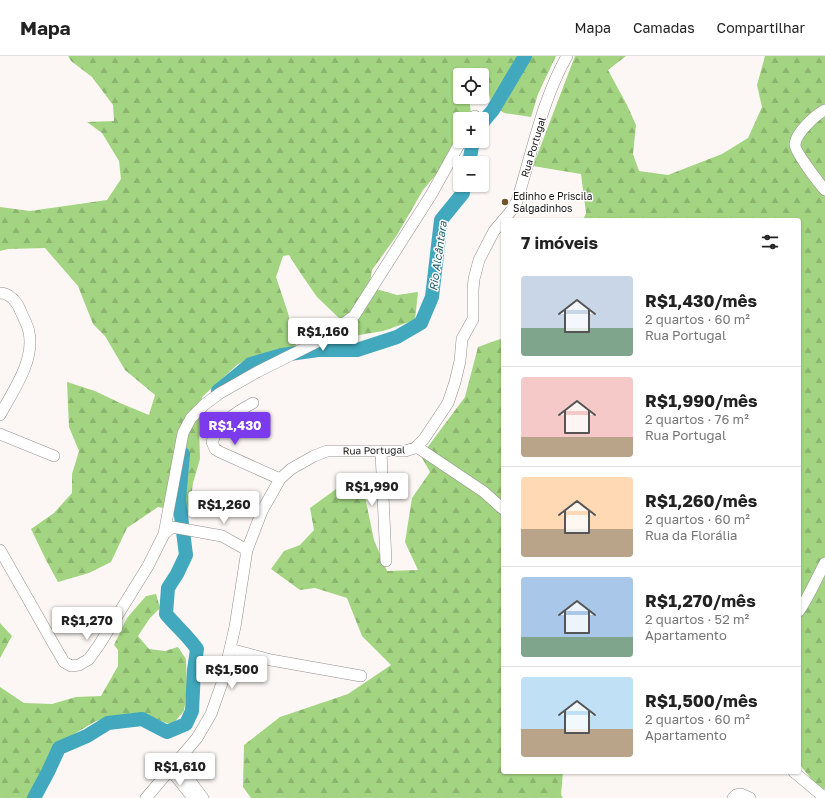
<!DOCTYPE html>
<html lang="pt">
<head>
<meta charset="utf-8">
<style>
  :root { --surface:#fff; --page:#f2f2f2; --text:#222; --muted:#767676; --line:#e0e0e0; --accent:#7c3aed }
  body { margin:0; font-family:"Golos Text",sans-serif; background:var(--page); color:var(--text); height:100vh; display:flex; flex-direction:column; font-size:15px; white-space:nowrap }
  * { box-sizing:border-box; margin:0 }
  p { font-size:13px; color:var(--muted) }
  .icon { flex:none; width:22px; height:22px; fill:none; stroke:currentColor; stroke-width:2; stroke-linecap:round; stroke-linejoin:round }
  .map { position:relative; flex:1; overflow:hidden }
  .sheet { position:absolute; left:501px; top:162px; width:300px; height:556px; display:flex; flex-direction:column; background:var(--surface); border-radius:4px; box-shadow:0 1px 3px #0004 }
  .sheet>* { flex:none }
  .buttons { position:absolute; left:453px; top:12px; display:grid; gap:8px }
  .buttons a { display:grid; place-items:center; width:36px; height:36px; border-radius:4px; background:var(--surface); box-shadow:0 1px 3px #0004; font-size:20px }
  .price { position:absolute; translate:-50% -34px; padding:0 9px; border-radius:4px; background:#fff; color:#222; font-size:13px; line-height:26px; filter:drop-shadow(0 1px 2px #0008) }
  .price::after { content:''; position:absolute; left:50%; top:24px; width:12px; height:9px; margin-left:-6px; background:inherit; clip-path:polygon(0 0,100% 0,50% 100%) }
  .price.on { background:var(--accent); color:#fff }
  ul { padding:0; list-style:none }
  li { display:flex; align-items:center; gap:12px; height:100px; padding:0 20px }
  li+li { border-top:1px solid var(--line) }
  li span { display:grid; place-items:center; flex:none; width:112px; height:80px; border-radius:4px; color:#555 }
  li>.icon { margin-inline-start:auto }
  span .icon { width:48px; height:48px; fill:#fffc; stroke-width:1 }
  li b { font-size:17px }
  h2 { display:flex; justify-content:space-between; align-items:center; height:48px; padding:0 20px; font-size:17px }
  header { display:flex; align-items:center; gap:24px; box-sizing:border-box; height:56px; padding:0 20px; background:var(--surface); border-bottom:1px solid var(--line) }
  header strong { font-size:19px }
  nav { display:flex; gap:22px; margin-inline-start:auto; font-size:14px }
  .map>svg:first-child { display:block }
  .forest { fill:url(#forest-firs) }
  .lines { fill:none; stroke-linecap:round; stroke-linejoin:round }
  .river { stroke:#41a8bd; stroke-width:14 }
  .minor-casing { stroke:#938f8c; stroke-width:12 }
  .minor { stroke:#fff; stroke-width:11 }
  .poi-dot { fill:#725529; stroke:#fff; stroke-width:1.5 }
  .labels { text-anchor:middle; stroke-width:3; stroke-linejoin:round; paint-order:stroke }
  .street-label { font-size:10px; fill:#141211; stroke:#fff }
  .poi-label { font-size:10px; fill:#141211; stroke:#fff; text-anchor:start }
  .water-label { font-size:11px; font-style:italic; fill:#215a65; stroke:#fff }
</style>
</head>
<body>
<header>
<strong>Mapa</strong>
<nav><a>Mapa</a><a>Camadas</a><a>Compartilhar</a></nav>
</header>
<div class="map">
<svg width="825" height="742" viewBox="0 0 825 742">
  <defs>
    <pattern id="forest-firs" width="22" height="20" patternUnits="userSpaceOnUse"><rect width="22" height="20" fill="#a2d481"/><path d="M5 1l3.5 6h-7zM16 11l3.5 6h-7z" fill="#8bb56e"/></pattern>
  </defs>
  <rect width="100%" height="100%" fill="#fcf7f4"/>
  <path class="forest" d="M68,0H556L538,38L531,61L504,57L491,46L485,22L482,21V19H478L466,14L467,19H460V41H469L471,57L469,63H460V83L450,102L423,134L397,179L372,214L369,231L397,239L418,236L415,264L383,275L354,280L340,263L317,241L299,215L289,199L283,200L276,221L288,257L296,290L261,299L238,308L202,341L199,371L200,403L193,427L189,457L158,451L127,472L111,506L89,517L58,526L46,504L31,473L54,457L72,437V418L79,395L69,371L67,326L95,335L120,347L149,359L155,339L125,314L105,280L93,268L78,230L45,192L8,193L0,195V151L30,155L107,144L121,123L119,105L102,77L87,66L114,65L113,49L92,21L71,5Z
    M575,0H626L608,14L627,49L636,69L633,98L639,115L668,119L722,98L748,82L762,51L757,29L765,0H825V732L823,737L799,708V164H583L586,157L581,118L533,110Z
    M503,282V716H563L561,739L563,742H251L243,731L244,689L280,661L348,638L391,609L362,580L347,542L315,532L300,534L271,513L284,495L300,489L314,474L310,452L343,428L365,441L374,484L387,515L418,514L405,486L412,442L430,416L421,400L465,341L478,291Z
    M156,538L160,552L150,562L138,580L149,593L165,595L178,591L186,603L187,634L184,655L172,669L145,659L128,658L96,665L52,691L30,742H0V631L24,647L52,648L76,641L101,640L118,610V594L114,589L127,562L146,540Z
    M0,567L12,580L0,602Z"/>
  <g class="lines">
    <path class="river" d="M482,67L493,54L525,0
      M469,107L473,85
      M218,335L251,308L282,299L318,294H357L397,281L421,267L432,241L441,164L463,137L464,129
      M34,742L48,716L59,692L87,680L108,667L142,663L167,676L186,668L192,655L194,614L197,593C188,580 176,570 166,558L168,532L177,518L186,499L179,444L183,398"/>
    <defs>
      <path id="minor" d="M825,54C816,58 796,77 795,88C794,95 819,127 825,134
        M473,63L475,60
        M0,237C10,237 18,247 21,256C24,263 28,270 29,276C35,305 13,335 0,359
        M253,347C236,356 219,367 212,386L215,393L220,396L280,423
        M0,378L54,400
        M417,391L484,436L503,453
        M381,396L386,505
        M164,478L183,377L191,362L204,349L220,337L257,316L323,283L354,260L431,139L461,85
        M0,494L57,594L64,606L71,610L79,609L89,603L99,589L148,510L164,478L172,471L222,480L247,494
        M799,555C810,539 816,523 825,507
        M230,593L271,604L361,620
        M176,706L203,742
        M170,713L193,742
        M794,716L825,742
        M146,742L197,682L211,658L222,627L235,571L247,494L262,455L280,423L291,413L314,400L327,395H405L415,392L424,383L448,347L455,326L460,305L462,283L473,263V234L474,223L479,204L494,175L511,155L517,145C532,97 542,44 567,0
        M733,742L736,739L741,738L750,742"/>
    </defs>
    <use href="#minor" class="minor-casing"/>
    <use href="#minor" class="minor"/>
  </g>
  <circle class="poi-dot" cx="505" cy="146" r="4"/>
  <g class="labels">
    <g class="street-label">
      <text transform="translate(533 91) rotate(-73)" y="4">Rua Portugal</text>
      <text transform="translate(374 394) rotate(-1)" y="4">Rua Portugal</text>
    </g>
    <g class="poi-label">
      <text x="513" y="144">Edinho e Priscila<tspan x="513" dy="12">Salgadinhos</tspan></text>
    </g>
    <g class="water-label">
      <text transform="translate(438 200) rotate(-82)" y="4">Rio Alcântara</text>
    </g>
  </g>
</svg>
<div class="buttons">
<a><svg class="icon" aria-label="locate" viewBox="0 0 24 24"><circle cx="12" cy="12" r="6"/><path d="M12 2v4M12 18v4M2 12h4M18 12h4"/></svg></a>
<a>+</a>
<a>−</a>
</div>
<b class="price" style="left:323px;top:296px">R$1,160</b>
<b class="price on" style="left:235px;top:390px">R$1,430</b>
<b class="price" style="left:372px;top:451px">R$1,990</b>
<b class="price" style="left:224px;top:469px">R$1,260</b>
<b class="price" style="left:87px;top:585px">R$1,270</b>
<b class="price" style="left:232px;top:634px">R$1,500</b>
<b class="price" style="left:180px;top:731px">R$1,610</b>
<section class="sheet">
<h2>7 imóveis<svg class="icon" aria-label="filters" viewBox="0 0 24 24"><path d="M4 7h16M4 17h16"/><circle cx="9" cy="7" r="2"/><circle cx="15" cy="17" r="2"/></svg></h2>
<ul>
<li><span style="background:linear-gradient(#c9d6e8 65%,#7fa58c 0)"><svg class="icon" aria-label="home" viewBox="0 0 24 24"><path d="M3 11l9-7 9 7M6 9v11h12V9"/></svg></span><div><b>R$1,430/mês</b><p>2 quartos · 60 m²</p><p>Rua Portugal</p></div></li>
<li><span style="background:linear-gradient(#f6c9c9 75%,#b9a48a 0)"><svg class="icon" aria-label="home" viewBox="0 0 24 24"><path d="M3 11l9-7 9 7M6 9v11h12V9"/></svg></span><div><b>R$1,990/mês</b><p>2 quartos · 76 m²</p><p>Rua Portugal</p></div></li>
<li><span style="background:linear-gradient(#ffd9b3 65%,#b9a48a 0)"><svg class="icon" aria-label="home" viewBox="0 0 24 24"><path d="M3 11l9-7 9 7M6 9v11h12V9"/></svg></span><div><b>R$1,260/mês</b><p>2 quartos · 60 m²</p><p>Rua da Florália</p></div></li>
<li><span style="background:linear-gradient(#a9c7e8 75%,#7fa58c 0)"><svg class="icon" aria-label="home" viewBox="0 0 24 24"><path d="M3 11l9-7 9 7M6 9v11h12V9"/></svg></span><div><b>R$1,270/mês</b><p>2 quartos · 52 m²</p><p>Apartamento</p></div></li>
<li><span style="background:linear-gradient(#bfe0f5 65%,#b9a48a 0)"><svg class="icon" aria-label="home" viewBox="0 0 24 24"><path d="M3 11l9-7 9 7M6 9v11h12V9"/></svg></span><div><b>R$1,500/mês</b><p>2 quartos · 60 m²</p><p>Apartamento</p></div></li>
</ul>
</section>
</div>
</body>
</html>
